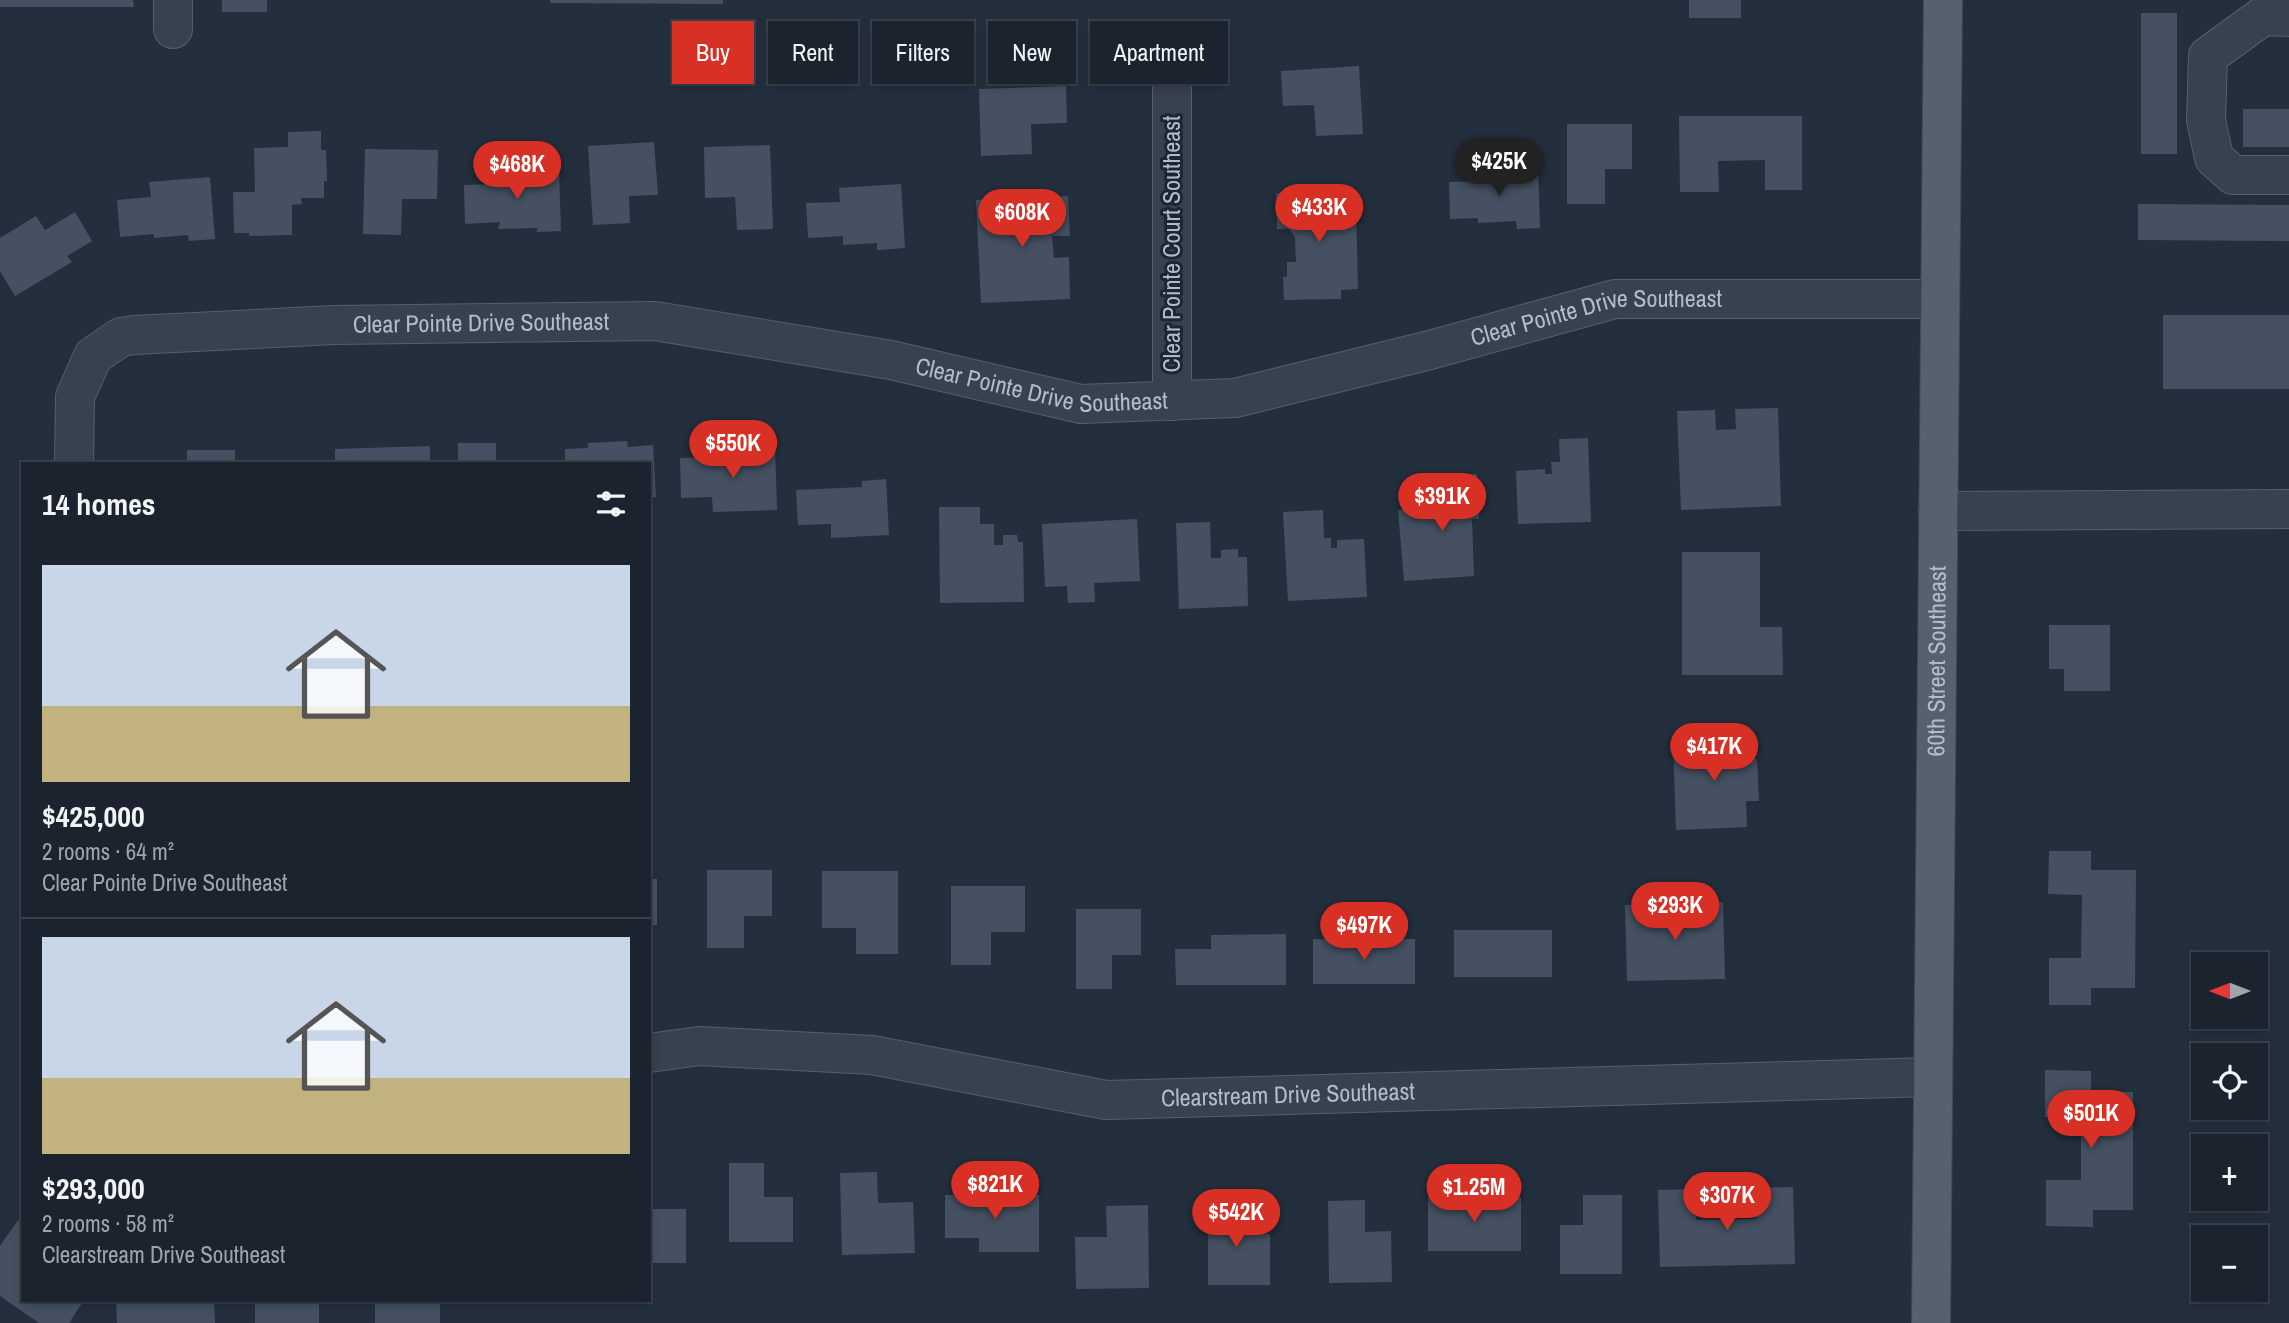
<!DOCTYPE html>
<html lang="en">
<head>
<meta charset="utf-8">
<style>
  :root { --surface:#1b232e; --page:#282f3a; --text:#f1f3f6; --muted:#a0a4aa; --line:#39404a; --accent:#d93025 }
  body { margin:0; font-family:"Archivo Narrow",sans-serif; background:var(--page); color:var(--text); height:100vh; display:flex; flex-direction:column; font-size:26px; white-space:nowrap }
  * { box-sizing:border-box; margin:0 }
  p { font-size:23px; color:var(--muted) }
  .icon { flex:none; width:38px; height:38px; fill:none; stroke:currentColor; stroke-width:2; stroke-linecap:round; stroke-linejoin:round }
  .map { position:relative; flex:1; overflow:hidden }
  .drawer { position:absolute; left:21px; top:462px; width:630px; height:840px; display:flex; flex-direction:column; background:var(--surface); border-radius:0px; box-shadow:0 4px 10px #0003,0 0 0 2px var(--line) }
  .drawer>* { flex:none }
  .hud { position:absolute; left:672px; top:21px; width:665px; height:63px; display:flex; gap:14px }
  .needle { width:46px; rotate:270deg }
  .buttons { position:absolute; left:2191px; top:952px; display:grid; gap:14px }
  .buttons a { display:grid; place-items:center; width:77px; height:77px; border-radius:0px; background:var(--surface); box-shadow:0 4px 10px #0003,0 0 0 2px var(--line); font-size:35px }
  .price { position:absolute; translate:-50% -60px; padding:0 16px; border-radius:24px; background:var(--accent); color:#fff; font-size:23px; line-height:46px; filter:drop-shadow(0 2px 4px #0008) }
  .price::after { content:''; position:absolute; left:50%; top:42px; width:21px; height:16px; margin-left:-10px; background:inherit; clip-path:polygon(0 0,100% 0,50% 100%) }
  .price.selected { background:#222; color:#fff }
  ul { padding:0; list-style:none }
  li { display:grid; align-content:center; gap:14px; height:371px; padding:0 21px }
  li+li { border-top:2px solid var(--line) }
  li span { display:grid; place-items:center; height:217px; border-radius:0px; color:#555 }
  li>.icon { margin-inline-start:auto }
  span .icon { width:126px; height:126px; fill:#fffc; stroke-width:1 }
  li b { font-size:30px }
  h2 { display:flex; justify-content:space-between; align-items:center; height:84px; padding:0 21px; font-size:30px }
  .pill { padding:0 24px; border-radius:0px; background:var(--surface); box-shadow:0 4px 10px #0003,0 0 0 2px var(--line); font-size:24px; line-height:63px }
  .pill.selected { background:var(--accent); color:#fff }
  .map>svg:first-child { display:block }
  .building { fill:#455162 }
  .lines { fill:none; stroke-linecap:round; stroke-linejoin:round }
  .minor-casing { stroke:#565f6c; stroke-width:40 }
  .major-casing { stroke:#414a57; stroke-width:40 }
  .minor { stroke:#38414e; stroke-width:38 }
  .major { stroke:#56606e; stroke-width:38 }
  .labels { text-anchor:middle; stroke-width:6; stroke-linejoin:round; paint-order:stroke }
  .street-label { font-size:24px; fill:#b4bcc9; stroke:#1d2633 }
</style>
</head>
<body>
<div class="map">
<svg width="2289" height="1323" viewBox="0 0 2289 1323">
  <rect width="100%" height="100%" fill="#242f3e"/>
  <path class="building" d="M0,0H133L134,7H0Z
    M222,0H267V12H222Z
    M550,0H723V4L550,3Z
    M1689,0H1741V18H1689Z
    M2141,13H2177V154H2141Z
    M1359,66L1363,134L1316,136L1314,105L1283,106L1281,71Z
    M1066,86L1067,123L1031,124L1032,154L981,156L979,89Z
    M2243,109H2289V147H2243Z
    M1679,116H1802V190H1765V160L1718,161L1719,192H1680Z
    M1567,124H1632V169H1605V204H1567Z
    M321,131V150H326L327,181H324V198H301L302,204L292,205V235L249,236V233H234L233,192H255L254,148L288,147V132Z
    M654,142L658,195L629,196L630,223L593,225L588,146Z
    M770,145L773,229L737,230L735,197L705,198L704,147Z
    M365,149L438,150L437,199H402L401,235L363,234Z
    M1538,168L1540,228L1517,229L1516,221L1478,223V218L1450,219L1449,182L1484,181L1483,169Z
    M559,170L561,231L536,232L538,228L498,229L500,222L465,224L464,185L496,184V173Z
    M210,177L215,239L189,241L188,235L154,238V234L120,237L117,200L151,197L149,182Z
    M901,184L905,248L877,250V243L843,245V236L808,238L806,203L840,202L839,188Z
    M1344,191V204H1356L1358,289L1341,290V299L1284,300L1283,277H1287V262H1296L1295,237L1289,229H1277L1276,193Z
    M1068,196L1070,236H1052L1054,258L1069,257L1070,299L981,303L976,200Z
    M2138,204L2289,205V241L2138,240Z
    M75,212L92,241L67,256L72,262L15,296L0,271V238L36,216L45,230Z
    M2163,315H2289V389H2163Z
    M1778,408L1781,506L1681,510L1677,411L1715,410L1716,430L1736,429L1735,409Z
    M1588,438L1591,522L1518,524L1516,471L1545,469V474H1552L1551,462H1560L1559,439Z
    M627,441L628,447L653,445L656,497L649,498V464H565V449L588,448V443Z
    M458,443H496V464H458Z
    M430,446V464H335V449Z
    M775,447L777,510L713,512L712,497L681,498L680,458L717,457V449L732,448V457L748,456V448Z
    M187,450H235V464H187Z
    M1477,474L1479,519H1472L1474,576L1404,581L1398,510L1429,509V512H1438L1437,500H1441L1440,475Z
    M886,479L889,535L831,538V524L798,525L796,490L862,487V481Z
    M939,507H980V524H994V545H1003V535H1017L1018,542H1023L1024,602L940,603Z
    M1323,510L1324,538H1331V548H1337V540L1364,539L1367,597L1288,601L1283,512Z
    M1137,519L1140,581L1094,583L1095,602L1068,603L1067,586L1045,587L1042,524Z
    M1210,522L1211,558H1221V550L1238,549V557H1247L1248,606L1179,609L1176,523Z
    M1682,552H1760V627H1782L1783,675H1682Z
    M2049,625H2110V691H2064V669H2049Z
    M1750,737L1751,759H1757L1759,801H1746L1747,827L1676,830L1673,740Z
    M2049,851H2091V870H2136L2135,988H2091V1005H2049V958H2081L2082,895L2048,894Z
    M707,870H772V916H744V948H707Z
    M822,871H898V954H856V928H822Z
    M649,879H657V925H649Z
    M951,886H1025V932H991V965H951Z
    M1723,902L1725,979L1627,981L1625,905Z
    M1076,909H1141V955H1112V989H1076Z
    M1454,930H1552V977H1454Z
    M1286,934V985H1176L1175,949H1211V935Z
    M1313,939H1415V984H1313Z
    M2045,1070L2091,1071V1092H2133V1210H2093V1227L2046,1226V1180H2081V1117H2045Z
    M729,1163H764V1197H793V1242H729Z
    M877,1172L878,1203L913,1202L915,1253L842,1255L840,1173Z
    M1793,1187L1795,1264L1660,1267L1658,1190L1696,1189V1220L1756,1219L1754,1188Z
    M945,1195H1039V1252H979V1238H945Z
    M1583,1195H1622V1274H1560V1225H1583Z
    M1428,1197H1521V1251H1428Z
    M1365,1200V1232L1391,1231L1392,1282L1329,1283L1328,1201Z
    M1208,1203H1243V1234H1270V1285H1208Z
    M1148,1205L1149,1288L1076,1289L1075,1237H1107L1106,1206Z
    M649,1209H686V1263H649Z
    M18,1220L23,1223V1300H84L69,1323H39L0,1296V1246Z
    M116,1300H214L215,1323H117Z
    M255,1300L319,1301V1323H255Z
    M375,1300H440V1323H375Z"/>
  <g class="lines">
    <defs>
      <g id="minor">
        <path d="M173,0V29"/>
        <path d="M2289,17L2263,16L2208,56L2206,120L2214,158L2233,175H2289"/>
        <path d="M1172,87V401"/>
        <path id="s1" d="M74,464L75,397L93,356L121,337L134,335L334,325L655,321L891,360L1081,404L1235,398L1430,350L1615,299H1940"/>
        <path d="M1938,511L2289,509"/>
        <path id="s2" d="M649,1053L699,1046L872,1055L1106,1100L1933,1077"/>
      </g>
      <g id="major">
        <path id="s3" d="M1931,1323L1943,0"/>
      </g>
    </defs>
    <use href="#minor" class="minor-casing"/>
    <use href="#major" class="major-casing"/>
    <use href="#minor" class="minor"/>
    <use href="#major" class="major"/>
  </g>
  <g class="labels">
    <g class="street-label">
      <text transform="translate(1172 244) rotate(-90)" y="8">Clear Pointe Court Southeast</text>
      <text dy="8" stroke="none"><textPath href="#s1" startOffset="1640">Clear Pointe Drive Southeast</textPath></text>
      <text dy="8" stroke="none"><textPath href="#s1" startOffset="506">Clear Pointe Drive Southeast</textPath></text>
      <text dy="8" stroke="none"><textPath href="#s1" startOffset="1073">Clear Pointe Drive Southeast</textPath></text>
      <text dy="8" stroke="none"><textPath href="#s3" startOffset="662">60th Street Southeast</textPath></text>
      <text dy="8" stroke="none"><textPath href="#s2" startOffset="644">Clearstream Drive Southeast</textPath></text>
    </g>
  </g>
</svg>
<div class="buttons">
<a><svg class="needle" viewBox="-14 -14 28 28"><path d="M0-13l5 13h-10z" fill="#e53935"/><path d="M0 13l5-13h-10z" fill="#a0a4aa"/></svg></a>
<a><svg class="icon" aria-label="locate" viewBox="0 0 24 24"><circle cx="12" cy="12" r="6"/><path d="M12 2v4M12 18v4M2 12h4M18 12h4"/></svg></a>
<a>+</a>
<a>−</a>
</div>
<b class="price selected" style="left:1499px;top:198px">$425K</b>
<b class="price" style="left:517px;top:201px">$468K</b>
<b class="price" style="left:1319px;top:244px">$433K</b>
<b class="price" style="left:1022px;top:249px">$608K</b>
<b class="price" style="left:733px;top:480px">$550K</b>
<b class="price" style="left:1442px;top:533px">$391K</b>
<b class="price" style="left:1714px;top:783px">$417K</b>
<b class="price" style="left:1675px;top:942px">$293K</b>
<b class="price" style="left:1364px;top:962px">$497K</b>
<b class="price" style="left:2091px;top:1150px">$501K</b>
<b class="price" style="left:995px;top:1221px">$821K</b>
<b class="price" style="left:1474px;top:1224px">$1.25M</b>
<b class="price" style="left:1727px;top:1232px">$307K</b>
<b class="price" style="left:1236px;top:1249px">$542K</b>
<div class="hud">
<a class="pill selected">Buy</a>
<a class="pill">Rent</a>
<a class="pill">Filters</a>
<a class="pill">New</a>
<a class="pill">Apartment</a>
</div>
<section class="drawer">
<h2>14 homes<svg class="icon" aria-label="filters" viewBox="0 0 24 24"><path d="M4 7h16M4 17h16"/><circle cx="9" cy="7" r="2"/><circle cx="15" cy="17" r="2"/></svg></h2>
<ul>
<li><span style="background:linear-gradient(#c9d6e8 65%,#c2b280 0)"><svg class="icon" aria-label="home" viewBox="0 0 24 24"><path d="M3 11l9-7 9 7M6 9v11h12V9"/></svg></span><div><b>$425,000</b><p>2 rooms · 64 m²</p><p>Clear Pointe Drive Southeast</p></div></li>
<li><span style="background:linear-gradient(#c9d6e8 65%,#c2b280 0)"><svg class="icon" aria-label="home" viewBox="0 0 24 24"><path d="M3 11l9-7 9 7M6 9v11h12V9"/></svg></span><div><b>$293,000</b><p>2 rooms · 58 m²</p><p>Clearstream Drive Southeast</p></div></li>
</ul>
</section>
</div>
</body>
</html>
